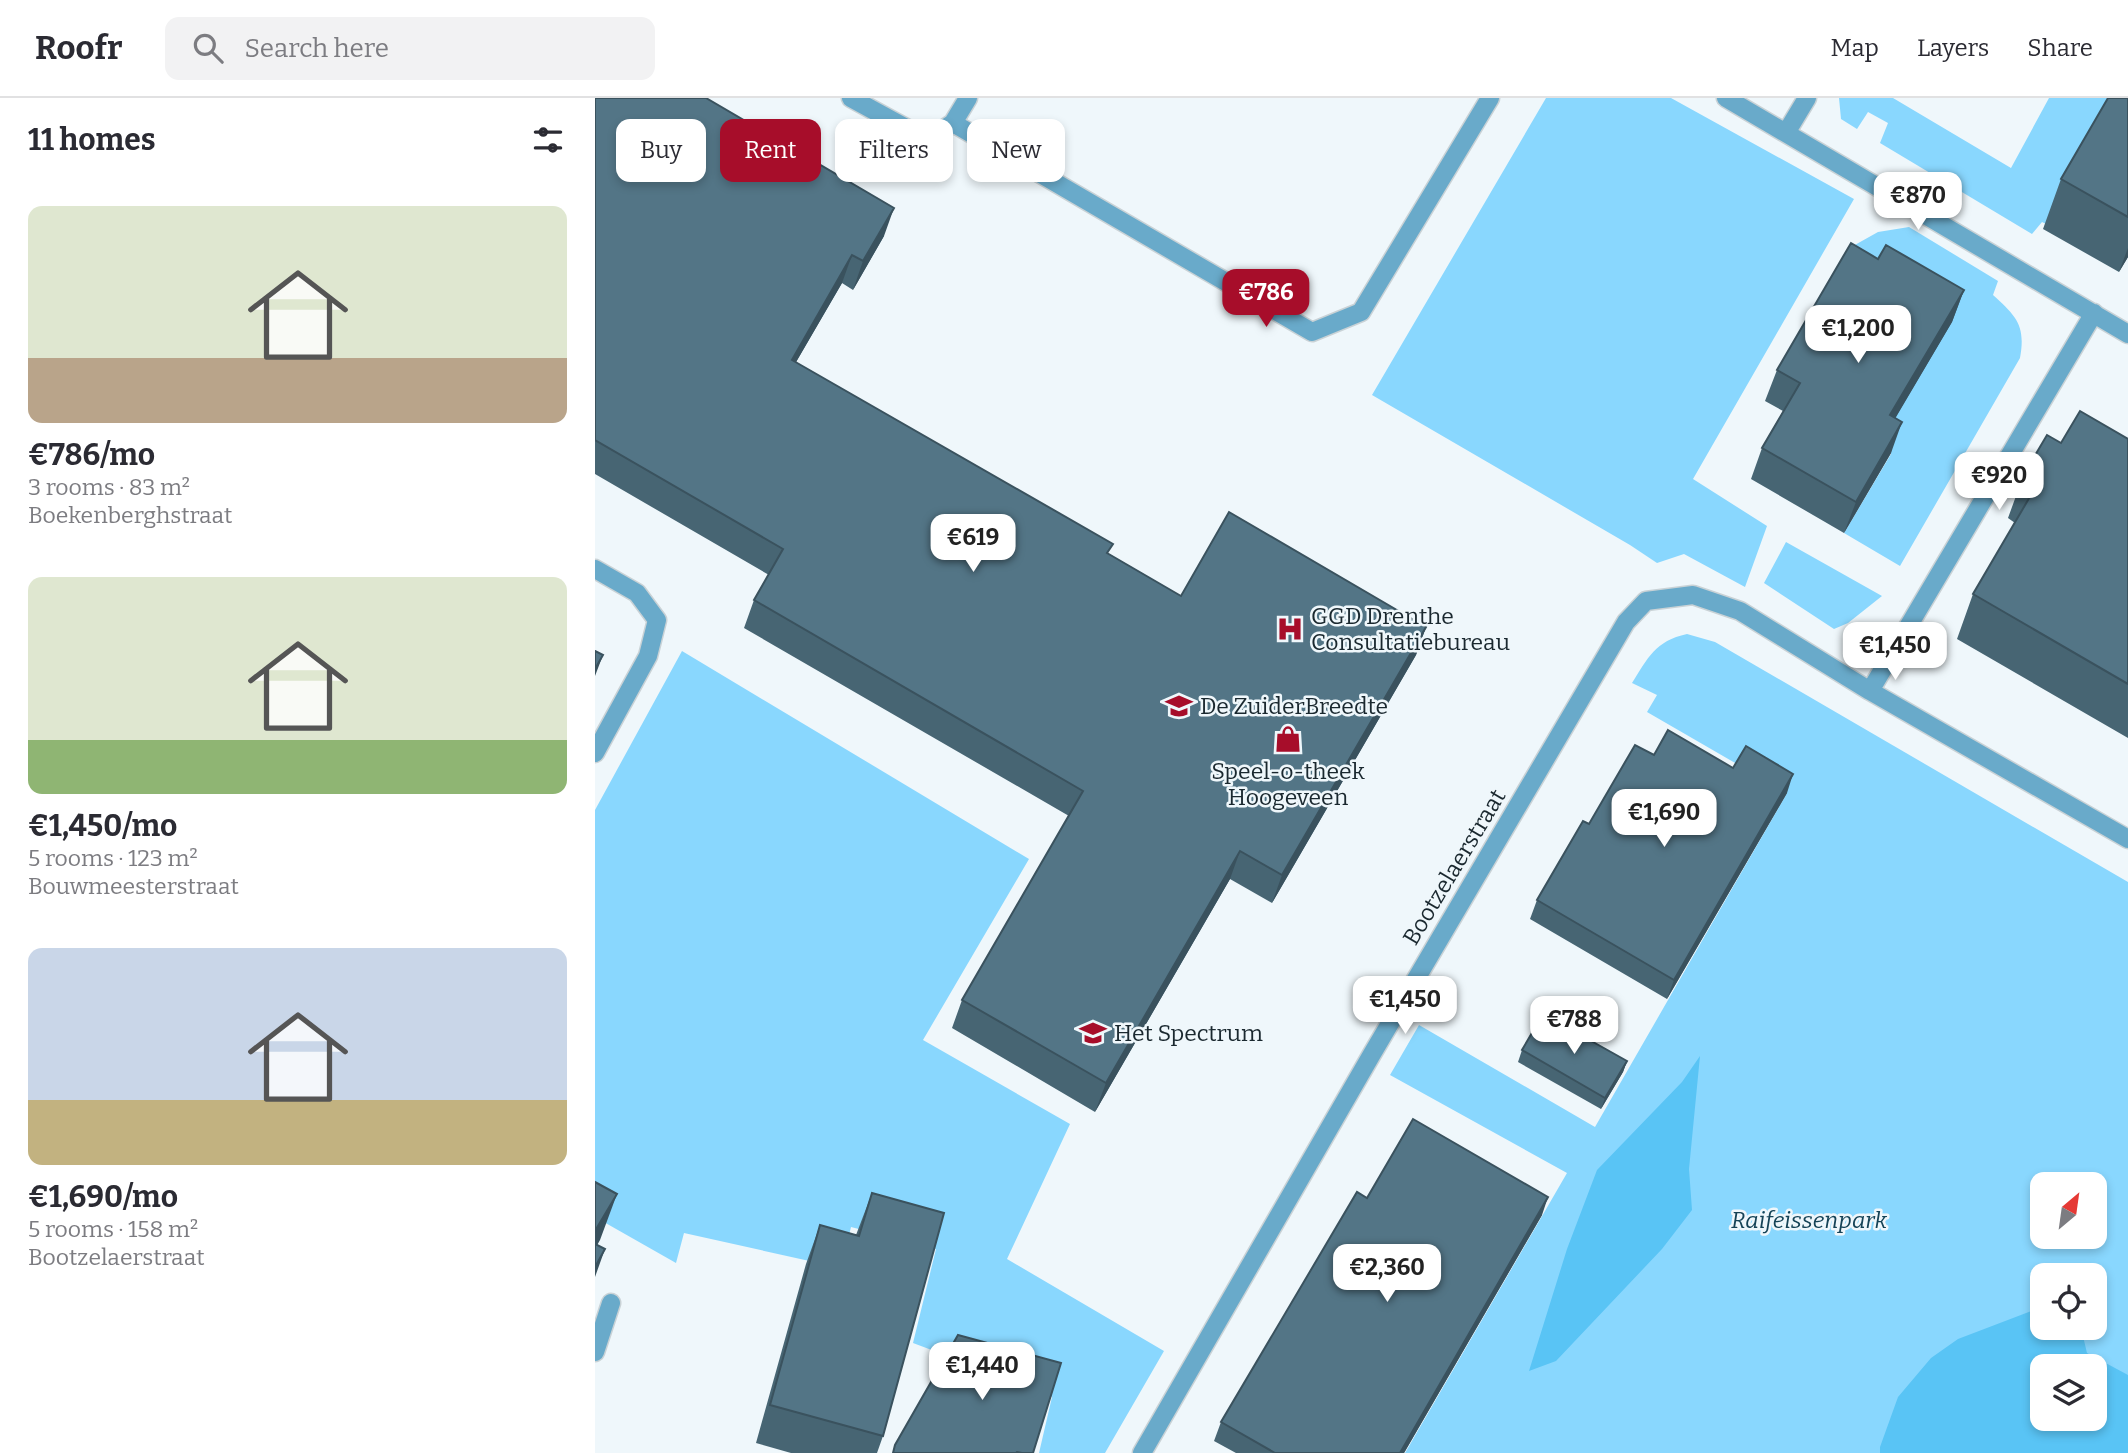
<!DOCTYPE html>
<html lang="en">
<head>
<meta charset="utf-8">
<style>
  :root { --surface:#fff; --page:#f2f2f3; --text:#2b2b33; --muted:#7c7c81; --line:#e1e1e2; --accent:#a70d2a }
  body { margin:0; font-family:Bitter,serif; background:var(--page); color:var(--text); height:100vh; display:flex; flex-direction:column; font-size:26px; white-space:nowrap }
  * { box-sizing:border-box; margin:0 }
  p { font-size:23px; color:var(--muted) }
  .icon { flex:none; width:38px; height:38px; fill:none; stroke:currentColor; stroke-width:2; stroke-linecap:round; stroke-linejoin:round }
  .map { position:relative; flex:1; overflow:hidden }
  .sheet { display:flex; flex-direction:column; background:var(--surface); width:595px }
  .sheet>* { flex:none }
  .guide { position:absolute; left:21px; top:21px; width:665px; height:63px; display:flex; gap:14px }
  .needle { width:46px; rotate:29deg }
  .buttons { position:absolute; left:1435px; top:1074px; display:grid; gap:14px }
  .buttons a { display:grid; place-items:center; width:77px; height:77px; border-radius:14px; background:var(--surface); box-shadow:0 4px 10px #0003; font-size:35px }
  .price { position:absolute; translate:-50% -60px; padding:0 16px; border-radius:14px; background:#fff; color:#222; font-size:23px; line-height:46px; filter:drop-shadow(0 2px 4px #0008) }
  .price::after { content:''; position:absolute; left:50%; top:42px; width:21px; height:16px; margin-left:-10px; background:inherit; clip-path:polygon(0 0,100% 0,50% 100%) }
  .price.current { background:var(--accent); color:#fff }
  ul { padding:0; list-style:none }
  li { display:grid; align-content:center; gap:14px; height:371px; padding:0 28px }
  li span { display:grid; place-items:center; height:217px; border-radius:14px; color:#555 }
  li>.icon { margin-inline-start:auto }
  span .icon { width:126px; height:126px; fill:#fffc; stroke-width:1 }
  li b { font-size:30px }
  h2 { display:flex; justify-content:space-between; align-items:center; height:84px; padding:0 28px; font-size:30px }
  .tag { padding:0 24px; border-radius:14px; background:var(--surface); box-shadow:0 4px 10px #0003; font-size:24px; line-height:63px }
  .tag.current { background:var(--accent); color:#fff }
  header { display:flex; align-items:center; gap:42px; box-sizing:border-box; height:98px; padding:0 35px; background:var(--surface); border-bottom:2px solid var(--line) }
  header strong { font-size:33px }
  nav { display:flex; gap:38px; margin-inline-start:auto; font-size:24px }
  .search { width:490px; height:63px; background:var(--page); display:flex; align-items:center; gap:18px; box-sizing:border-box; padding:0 24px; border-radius:14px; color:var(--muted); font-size:26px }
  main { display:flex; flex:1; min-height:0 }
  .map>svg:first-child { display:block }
  .green { fill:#89d7fe; fill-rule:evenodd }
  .forest { fill:#59c4f5; fill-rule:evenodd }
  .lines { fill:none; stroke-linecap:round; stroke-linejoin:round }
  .street-casing { stroke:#c9d2d6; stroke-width:21 }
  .street { stroke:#69aaca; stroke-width:18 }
  .wall { fill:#476573 }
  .shaded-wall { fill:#3a525e }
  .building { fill:#537586; stroke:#3a525e; stroke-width:2 }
  .labels { text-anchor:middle; stroke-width:5; stroke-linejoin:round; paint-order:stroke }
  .poi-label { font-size:23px; fill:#1a282f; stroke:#eff7fb; text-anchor:start }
  .street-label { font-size:23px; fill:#1a282f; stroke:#eff7fb }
  .park-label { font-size:23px; font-style:italic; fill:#154357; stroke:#eff7fb }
</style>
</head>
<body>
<header>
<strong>Roofr</strong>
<div class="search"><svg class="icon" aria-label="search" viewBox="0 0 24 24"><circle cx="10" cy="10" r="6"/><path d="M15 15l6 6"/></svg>Search here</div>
<nav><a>Map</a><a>Layers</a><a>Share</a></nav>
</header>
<main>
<section class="sheet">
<h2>11 homes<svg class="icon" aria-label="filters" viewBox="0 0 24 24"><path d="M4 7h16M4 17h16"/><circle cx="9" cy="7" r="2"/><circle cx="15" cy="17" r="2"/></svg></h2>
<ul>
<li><span style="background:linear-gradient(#dfe7d0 70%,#b9a48a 0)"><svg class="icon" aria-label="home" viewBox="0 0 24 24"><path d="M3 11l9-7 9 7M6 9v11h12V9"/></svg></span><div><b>€786/mo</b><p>3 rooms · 83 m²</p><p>Boekenberghstraat</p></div></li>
<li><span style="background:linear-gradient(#dfe7d0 75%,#8fb573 0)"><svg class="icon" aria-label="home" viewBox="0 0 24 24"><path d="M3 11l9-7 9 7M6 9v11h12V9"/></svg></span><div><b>€1,450/mo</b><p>5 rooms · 123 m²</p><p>Bouwmeesterstraat</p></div></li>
<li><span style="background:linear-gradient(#c9d6e8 70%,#c2b280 0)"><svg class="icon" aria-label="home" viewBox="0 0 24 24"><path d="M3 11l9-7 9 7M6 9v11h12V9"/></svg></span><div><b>€1,690/mo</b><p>5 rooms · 158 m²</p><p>Bootzelaerstraat</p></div></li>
</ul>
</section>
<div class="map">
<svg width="1533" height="1355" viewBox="0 0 1533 1355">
  <rect width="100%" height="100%" fill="#eff7fb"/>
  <path class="green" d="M951,0H1076L1259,101L1098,381L1172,428L1150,489L1089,456L1062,465L1035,447L777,297Z
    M1244,0H1298L1416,70L1454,0H1523L1451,126L1447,124L1437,136L1285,45L1293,25L1273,14L1262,31L1246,21Z
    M1314,129L1403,183L1398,197C1421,218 1431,227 1425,260L1305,468L1249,435L1296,356L1258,148L1283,134Z
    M1191,444L1287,498L1253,525L1239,531L1169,485Z
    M1092,536L1120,544L1533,784V1355H810L972,1075L795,977L824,927L1000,1029L1192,695L1052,614L1062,597L1037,585C1053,560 1060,543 1092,536ZM1447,1087H1500V1139H1447ZM1447,1178H1500V1230H1447ZM1447,1269H1500V1321H1447Z
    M87,553L434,761L328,942L475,1026L412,1161L569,1253L510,1355H444L457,1299L348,1272L350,1257L318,1245L341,1151L256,1129L246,1170L89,1135L81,1165L0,1119V712Z"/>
  <path class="forest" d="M1105,958L1094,1071L1097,1112L1067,1151L961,1263L934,1273L972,1151L1002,1072L1087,984Z
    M1447,1209V1230H1486L1492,1255L1533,1277V1355H1285V1349L1303,1299L1336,1260L1363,1241ZM1447,1269H1500V1321H1447Z"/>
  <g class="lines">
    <defs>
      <path id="street" d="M256,0L333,42L358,25L373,0
        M1131,0L1533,236
        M358,25L717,234L766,214L895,0
        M1191,35L1212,0
        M0,471L42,495L62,522L53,558L0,655
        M1275,593L1499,215
        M0,1254L16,1205
        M547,1355L777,956L1031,524L1051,503L1098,497L1145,513L1275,593L1533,741"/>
    </defs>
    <use href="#street" class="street-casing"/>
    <use href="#street" class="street"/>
  </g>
  <path class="wall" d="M0,0L289,138L258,192L247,185L201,264L514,456L586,498L831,529L821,557L677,805L635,781L500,1014L357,930L367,902L474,718L149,530L159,502L174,477L0,376Z
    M1533,0V159L1524,174L1448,131L1466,81Z
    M1283,161L1369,192L1357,224L1300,320L1296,355L1249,435L1156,381L1167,350L1188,313L1170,303L1182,272Z
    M1533,341V640L1362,541L1378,496L1420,425L1413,420L1429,376L1466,345Z
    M1059,657L1138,670L1192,695L1072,901L935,821L942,802Z
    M927,952L1032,963L1028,974L1006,1011L923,964Z
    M277,1095L288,1338L282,1355H196L161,1345L211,1166L225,1127L261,1137Z
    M772,1100L947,1117L809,1355H641L619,1343L626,1324Z"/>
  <path class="shaded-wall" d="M299,110L289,138L258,192L268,163Z
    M1533,150V159L1524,174Z
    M257,157L247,185L186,290L197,262Z
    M1369,192L1357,224L1284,348L1295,317Z
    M1307,324L1296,355L1249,435L1261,404Z
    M831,529L821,557L677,805L687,777Z
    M8,557L0,578V571Z
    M1198,676L1192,695L1072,901L1079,882Z
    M645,753L635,781L500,1014L511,985Z
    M1032,963L1028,974L1006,1011L1010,1000Z
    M22,1096L5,1142L0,1151V1133Z
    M953,1099L947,1117L809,1355H805Z
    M10,1151L0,1179V1169Z"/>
  <path class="building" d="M0,0H111L299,110L268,163L257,157L197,262L518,446L512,455L586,498L634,414L831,529L687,777L645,753L511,985L367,902L488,693L159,502L188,451L0,342Z
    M1513,0H1533V119L1466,81Z
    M1256,145L1283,161L1291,147L1369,192L1295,317L1307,324L1261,404L1167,350L1205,285L1182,272Z
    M1485,313L1533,341V586L1378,496L1443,385L1429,376L1452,337L1466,345Z
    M0,553L8,557L0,571Z
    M1073,632L1138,670L1151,648L1198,676L1079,882L942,802L988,723L994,726L1040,647L1059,657Z
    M948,916L1032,963L1010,1000L927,952Z
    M818,1021L953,1099L805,1355H680L626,1324L762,1094L772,1100Z
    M0,1084L22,1096L0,1133Z
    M277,1095L349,1115L288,1338L175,1307L225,1127L264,1138Z
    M0,1146L10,1151L0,1169Z
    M363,1237L466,1265L438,1355H427L422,1354L421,1355H298L300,1347Z"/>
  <defs>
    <symbol id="hospital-bare" viewBox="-9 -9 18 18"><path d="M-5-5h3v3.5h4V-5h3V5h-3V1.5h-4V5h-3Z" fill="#a70d2a" stroke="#eff7fb" stroke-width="2.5" paint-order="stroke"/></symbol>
    <symbol id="school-bare" viewBox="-9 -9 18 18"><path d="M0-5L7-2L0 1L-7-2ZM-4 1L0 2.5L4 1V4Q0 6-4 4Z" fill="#a70d2a" stroke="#eff7fb" stroke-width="2.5" paint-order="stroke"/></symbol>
    <symbol id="shop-bare" viewBox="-9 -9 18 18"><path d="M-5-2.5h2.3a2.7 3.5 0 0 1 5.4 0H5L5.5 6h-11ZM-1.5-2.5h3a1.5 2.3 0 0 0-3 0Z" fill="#a70d2a" stroke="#eff7fb" stroke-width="2.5" paint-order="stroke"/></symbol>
  </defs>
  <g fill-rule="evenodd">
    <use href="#hospital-bare" x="676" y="512" width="38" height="38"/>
    <use href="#school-bare" x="565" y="589" width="38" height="38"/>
    <use href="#shop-bare" x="674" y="622" width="38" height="38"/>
    <use href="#school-bare" x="479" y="916" width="38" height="38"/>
  </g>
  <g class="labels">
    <g class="poi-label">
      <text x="716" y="526">GGD Drenthe<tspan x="716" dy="26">Consultatiebureau</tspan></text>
      <text x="605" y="616">De ZuiderBreedte</text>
      <text x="693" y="681" text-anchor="middle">Speel-o-theek<tspan x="693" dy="26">Hoogeveen</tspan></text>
      <text x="519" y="943">Het Spectrum</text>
    </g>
    <g class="street-label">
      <text transform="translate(859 769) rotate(-59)" y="8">Bootzelaerstraat</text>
    </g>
    <g class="park-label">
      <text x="1214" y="1130">Raifeissenpark</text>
    </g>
  </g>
</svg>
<div class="buttons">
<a><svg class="needle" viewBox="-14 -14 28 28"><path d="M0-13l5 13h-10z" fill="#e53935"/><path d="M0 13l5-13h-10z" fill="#7c7c81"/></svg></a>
<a><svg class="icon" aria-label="locate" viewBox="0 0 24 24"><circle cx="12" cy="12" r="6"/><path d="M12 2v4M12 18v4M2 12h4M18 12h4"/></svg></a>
<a><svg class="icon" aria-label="layers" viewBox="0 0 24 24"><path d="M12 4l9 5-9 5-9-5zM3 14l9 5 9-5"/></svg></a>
</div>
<b class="price" style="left:1323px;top:134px">€870</b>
<b class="price current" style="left:671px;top:231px">€786</b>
<b class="price" style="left:1263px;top:267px">€1,200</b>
<b class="price" style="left:1404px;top:414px">€920</b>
<b class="price" style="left:378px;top:476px">€619</b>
<b class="price" style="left:1300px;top:584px">€1,450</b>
<b class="price" style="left:1069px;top:751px">€1,690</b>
<b class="price" style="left:810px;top:938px">€1,450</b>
<b class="price" style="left:979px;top:958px">€788</b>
<b class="price" style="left:792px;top:1206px">€2,360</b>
<b class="price" style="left:387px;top:1304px">€1,440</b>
<div class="guide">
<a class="tag">Buy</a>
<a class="tag current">Rent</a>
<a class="tag">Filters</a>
<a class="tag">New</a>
</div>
</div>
</main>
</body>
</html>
